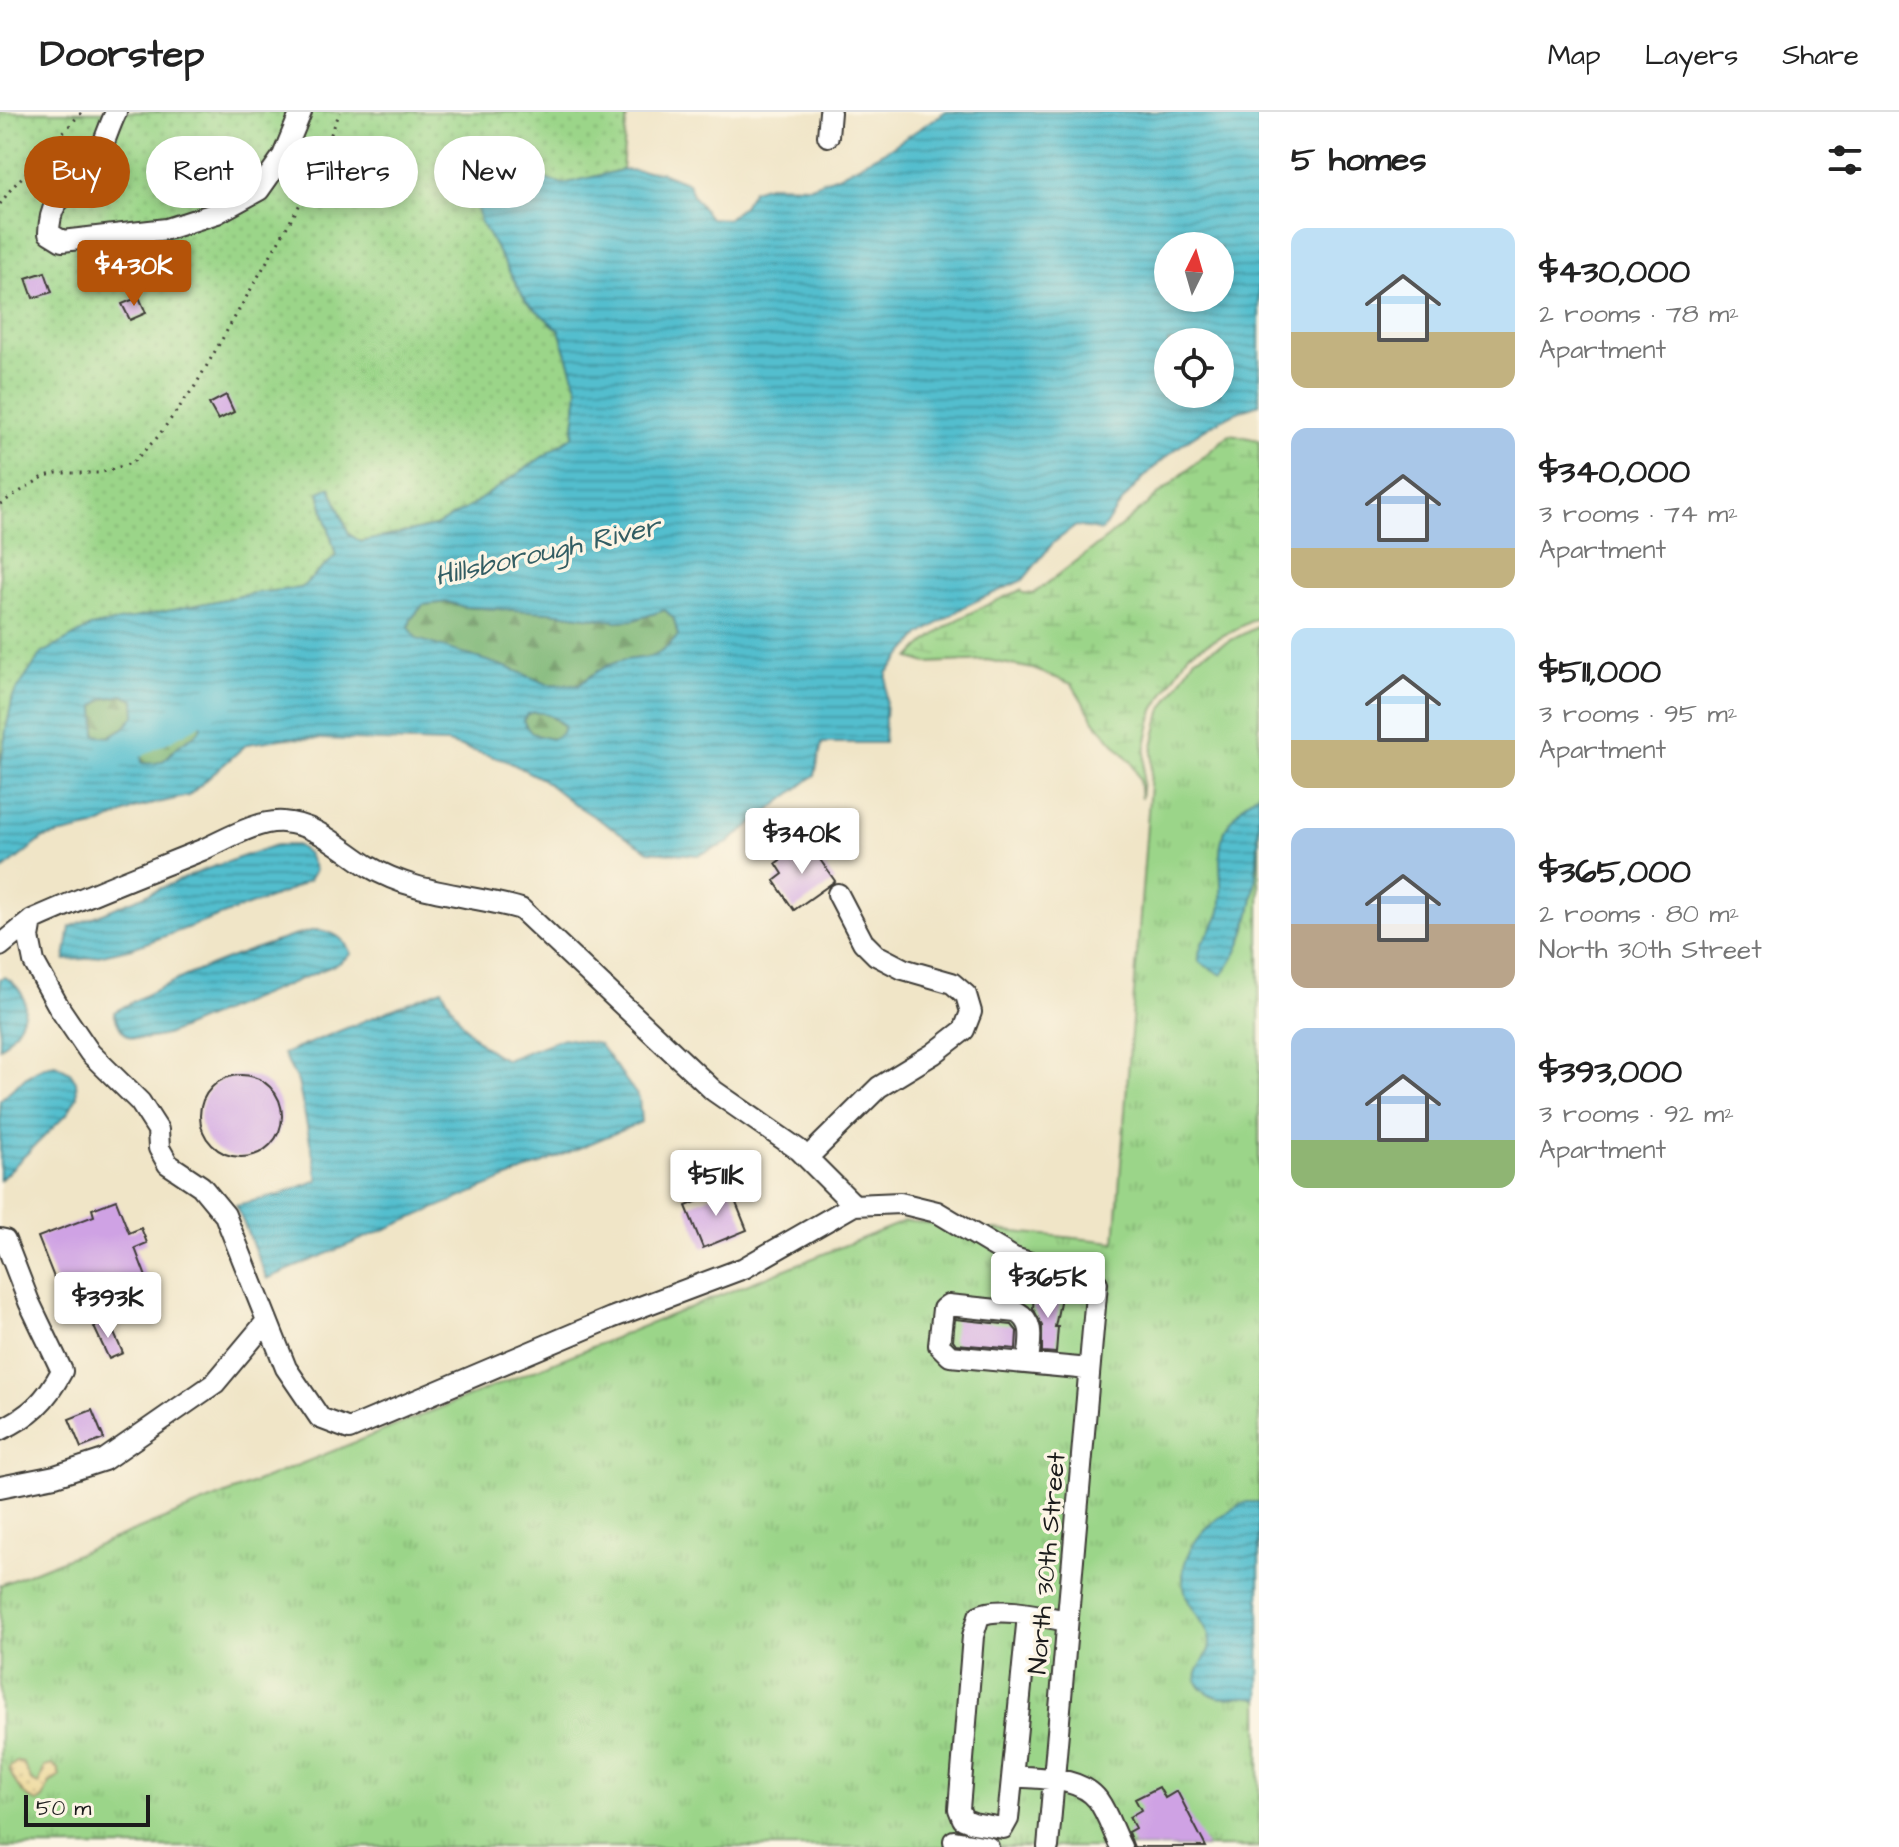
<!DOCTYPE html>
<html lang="en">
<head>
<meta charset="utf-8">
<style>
  :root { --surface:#fff; --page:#f6f6f6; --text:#222; --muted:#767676; --line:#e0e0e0; --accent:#b45309 }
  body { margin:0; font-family:"Architects Daughter",sans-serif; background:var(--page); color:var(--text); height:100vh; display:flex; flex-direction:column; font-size:30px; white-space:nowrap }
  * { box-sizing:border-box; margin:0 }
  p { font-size:26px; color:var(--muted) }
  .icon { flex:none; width:44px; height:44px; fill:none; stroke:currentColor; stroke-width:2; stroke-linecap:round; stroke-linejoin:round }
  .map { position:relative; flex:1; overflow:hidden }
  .sheet { display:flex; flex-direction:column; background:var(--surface); width:640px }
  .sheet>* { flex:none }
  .guide { position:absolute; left:24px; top:24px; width:760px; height:72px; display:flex; gap:16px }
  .needle { width:52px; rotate:5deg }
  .controls { position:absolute; left:1154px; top:120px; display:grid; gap:16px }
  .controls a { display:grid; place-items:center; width:80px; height:80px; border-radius:50%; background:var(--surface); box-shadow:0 4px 12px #0003; font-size:40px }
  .scale { position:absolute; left:24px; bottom:20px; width:126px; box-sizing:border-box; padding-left:8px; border:4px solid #1c1c1c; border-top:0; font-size:22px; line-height:28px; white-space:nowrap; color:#1c1c1c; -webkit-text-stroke:6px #fcf5e5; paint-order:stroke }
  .price { position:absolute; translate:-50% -68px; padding:0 18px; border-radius:8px; background:#fff; color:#222; font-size:26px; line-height:52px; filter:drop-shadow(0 2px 4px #0008) }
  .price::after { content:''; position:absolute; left:50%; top:48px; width:24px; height:18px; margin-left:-12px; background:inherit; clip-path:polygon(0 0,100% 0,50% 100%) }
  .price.active { background:var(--accent); color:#fff }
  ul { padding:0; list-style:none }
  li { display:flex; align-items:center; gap:24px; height:200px; padding:0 32px }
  li span { display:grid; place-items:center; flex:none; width:224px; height:160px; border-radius:16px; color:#555 }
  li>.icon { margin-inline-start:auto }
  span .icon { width:96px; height:96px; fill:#fffc; stroke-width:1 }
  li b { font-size:34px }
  h2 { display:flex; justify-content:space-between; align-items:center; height:96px; padding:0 32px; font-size:34px }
  .pill { padding:0 28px; border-radius:36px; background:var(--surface); box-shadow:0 4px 12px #0003; font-size:28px; line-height:72px }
  .pill.active { background:var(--accent); color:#fff }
  header { display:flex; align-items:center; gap:48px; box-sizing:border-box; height:112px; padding:0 40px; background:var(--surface); border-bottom:2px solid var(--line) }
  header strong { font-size:38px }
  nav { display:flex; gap:44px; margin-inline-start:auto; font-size:28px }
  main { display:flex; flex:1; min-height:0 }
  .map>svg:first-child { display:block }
  .grass { fill:url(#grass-tufts); stroke:#5c7852; stroke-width:2 }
  .forest { fill:url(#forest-firs); stroke:#4c6948; stroke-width:2 }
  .wetland { fill:url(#wetland-marsh); stroke:#5c7852; stroke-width:2 }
  .sand { fill:url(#sand-dots); stroke:#857b5d; stroke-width:2 }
  .park { fill:url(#park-dots); stroke:#5c7852; stroke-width:2 }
  .water { fill:url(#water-rules); stroke:#386d75; stroke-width:2; fill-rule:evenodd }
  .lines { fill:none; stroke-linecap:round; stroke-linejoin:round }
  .river { stroke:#53bece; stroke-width:30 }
  .building { fill:#cfa2e4 }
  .minor-casing { stroke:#3c3a36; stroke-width:24 }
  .path { stroke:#3c3a36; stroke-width:3; stroke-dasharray:2 6; stroke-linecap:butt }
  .minor { stroke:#fff; stroke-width:20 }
  .labels { text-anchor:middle; stroke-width:7; stroke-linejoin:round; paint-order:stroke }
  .street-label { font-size:26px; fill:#1c1c1c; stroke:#fcf5e5 }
  .water-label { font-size:28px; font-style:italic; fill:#325d63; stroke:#fcf5e5 }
</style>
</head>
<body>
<header>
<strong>Doorstep</strong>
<nav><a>Map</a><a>Layers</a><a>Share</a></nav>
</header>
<main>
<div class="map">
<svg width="1259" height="1735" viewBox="0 0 1259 1735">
  <defs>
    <pattern id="grass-tufts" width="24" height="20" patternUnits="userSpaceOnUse" patternTransform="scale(2)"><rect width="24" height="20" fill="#9bd589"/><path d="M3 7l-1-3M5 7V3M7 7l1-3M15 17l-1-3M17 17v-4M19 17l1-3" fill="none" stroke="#85b676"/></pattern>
    <pattern id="forest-firs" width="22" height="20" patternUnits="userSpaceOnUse" patternTransform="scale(2)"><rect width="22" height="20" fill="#7cb675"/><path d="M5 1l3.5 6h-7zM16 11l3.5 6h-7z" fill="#65935f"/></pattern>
    <pattern id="wetland-marsh" width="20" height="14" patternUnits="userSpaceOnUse" patternTransform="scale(2)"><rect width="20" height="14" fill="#9bd589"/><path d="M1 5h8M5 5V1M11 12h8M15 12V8" fill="none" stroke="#85b676"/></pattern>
    <pattern id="sand-dots" width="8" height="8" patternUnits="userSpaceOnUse" patternTransform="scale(2)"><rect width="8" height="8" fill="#eeda9e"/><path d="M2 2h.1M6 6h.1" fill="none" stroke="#ccba88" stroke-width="1.8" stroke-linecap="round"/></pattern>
    <pattern id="park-dots" width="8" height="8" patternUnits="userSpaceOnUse" patternTransform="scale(2)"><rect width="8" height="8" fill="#9bd589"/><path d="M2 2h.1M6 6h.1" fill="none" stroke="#85b676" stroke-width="1.8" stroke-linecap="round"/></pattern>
    <pattern id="water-rules" width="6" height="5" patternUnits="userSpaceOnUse" patternTransform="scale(2)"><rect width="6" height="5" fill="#53bece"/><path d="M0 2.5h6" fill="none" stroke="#449aa6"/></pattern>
  </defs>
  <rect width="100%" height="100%" fill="#fcf5e5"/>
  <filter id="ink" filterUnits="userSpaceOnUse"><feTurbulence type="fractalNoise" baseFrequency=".0125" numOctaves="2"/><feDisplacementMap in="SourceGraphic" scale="16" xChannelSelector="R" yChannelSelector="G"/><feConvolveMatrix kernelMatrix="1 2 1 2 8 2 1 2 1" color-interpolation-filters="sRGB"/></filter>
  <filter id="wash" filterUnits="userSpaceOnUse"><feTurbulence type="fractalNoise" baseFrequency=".006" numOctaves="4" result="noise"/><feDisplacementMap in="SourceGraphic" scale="32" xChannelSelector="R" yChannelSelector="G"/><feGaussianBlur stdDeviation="1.8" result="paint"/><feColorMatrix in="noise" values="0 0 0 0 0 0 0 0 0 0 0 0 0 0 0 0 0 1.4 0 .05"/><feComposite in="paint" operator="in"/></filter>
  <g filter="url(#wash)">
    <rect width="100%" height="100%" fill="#f0e5c7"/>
    <path class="grass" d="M1259,514V1735H0V1473L905,1109L1115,1130L1153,634L1161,600L1195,546Z"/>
    <path class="forest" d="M448,490L464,495L550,500L616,509L634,508L665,498L674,507L678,524C652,553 648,541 617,551C602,555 591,563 579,573L547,572L509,556L417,528L409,515L411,507L423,493Z
      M124,583L135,588V603L125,615L108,625L96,623L95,594L103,587Z
      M535,600L546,601L564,614L562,621L553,627C538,624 529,623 523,608L528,602Z
      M186,604L199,605L202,614C197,624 190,625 182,631C165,644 168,654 142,652C138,622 160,609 186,604Z"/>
    <path class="wetland" d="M1230,322L1259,328V505L1189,541L1154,598L1146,633L1141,687L1139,667L1132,651L1095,610L1072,572L1033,557L987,548L927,551L910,546C939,512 981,495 1021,478L1023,481L1033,482L1107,426Z"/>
    <path class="sand" d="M16,1650L23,1651L32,1670L39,1673L44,1655L52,1653L58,1657L60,1664L50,1671L42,1688L38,1690C24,1687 13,1669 9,1656Z"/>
    <path class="park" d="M0,0H627L622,58L563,72L528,62L526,189L559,218L578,277L573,324L469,395L435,414L361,430L349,422L330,375L319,381L336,444L301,476L254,481L183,496L6,618L0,658Z"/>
    <path class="water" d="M945,0H1259V292C1196,312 1136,363 1102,419L1076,414L1053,431L1023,468L967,493L920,523L887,561L884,631H822L815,663L726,732L698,743L649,739L574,692L542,667L507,649L448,631L287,626L247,632L188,684L136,696L94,715L44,726L0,760V658L6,618L13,584L41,542L90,515L254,481L301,476L336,444L319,380L330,375L349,422L361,430L435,414L469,395L573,324L578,277L559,218L526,189L480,109L473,80L488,63L528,62L563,72L622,58L661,60L688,71L694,85L710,106L727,107L743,94L753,78L768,73L810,74L838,64L887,38ZM1168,134H1220V186H1168ZM1168,230H1220V282H1168ZM448,490L464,495L550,500L616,509L634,508L665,498L674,507L678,524C652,553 648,542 617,550C602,555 591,563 579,573L547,572L509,556L417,527L409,515L411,507L423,493ZM123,583L134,588L135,603L125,615L109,625L96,623L95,594L103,587ZM535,600C547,601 555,605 564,614L562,621L552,627C538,624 529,623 523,608L528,602ZM186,604L199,605L202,614C197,624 190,625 182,631C165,644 168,654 142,651C138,623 160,609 186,604Z
      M1259,680C1259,738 1259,820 1222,863L1199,850C1197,826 1215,820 1220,799C1223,783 1220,764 1220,748C1218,719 1237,696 1259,680Z
      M276,733H297L308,742L315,758L309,768L286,780L132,836L85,847L65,848L70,815L204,758Z
      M315,818C333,820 344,824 351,842L339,851L166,923C138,929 122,932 114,900C174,866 248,836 315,818Z
      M5,865C39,887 24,913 0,936V867Z
      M442,877C458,908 474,933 506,948L563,926L599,932L639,986L641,1010L267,1167L236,1093L279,1083L318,1068L298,970L283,942Z
      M55,952L70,960L76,969L77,985L67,1002L0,1068V988C17,973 32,956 55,952Z
      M1247,1390H1259V1587C1237,1579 1223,1595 1202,1576C1186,1561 1210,1548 1210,1532C1210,1513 1191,1500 1186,1483C1172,1440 1211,1405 1247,1390Z"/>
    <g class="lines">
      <path class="river" d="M109,645L222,584"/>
    </g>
    <g id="blocks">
      <path class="building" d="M45,160L52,180L33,186L26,166Z
        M139,185L146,201L130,208L122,192Z
        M226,283L234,300L218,308L209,292Z
        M807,729L835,769L794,798L774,769L783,762L776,751Z
        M200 1004a41 41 0 1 1 82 0a41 41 0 1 1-82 0Z
        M730,1076L747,1118L703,1136L686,1094Z
        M116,1088L129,1121L141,1116L147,1131L135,1136L146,1165L66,1196L38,1125L94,1104L92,1097Z
        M1034,1183L1061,1185L1055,1215H1058L1056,1241L1042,1240V1214L1033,1196Z
        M955,1207L1012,1213L1017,1219L1016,1237L956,1232L953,1228Z
        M108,1208L123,1241L109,1247L94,1215Z
        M92,1298L104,1327L81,1336L69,1307Z
        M1159,1675L1165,1686L1177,1679L1206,1735H1134L1128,1720L1135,1716L1129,1705L1141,1698L1135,1687Z"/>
    </g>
  </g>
  <g filter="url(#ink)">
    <use href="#blocks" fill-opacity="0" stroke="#3c3a36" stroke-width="2"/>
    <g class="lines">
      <defs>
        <path id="minor" d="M116,0C107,19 101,42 90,60C73,86 50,77 49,121L62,129L167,117L217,101L259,78L283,44L301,0
          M828,24L830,0
          M0,834L32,808
          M807,1046L879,975L933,942L964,918L971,900L966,883L952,871L903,857L876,843L863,830L838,782
          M854,1093L744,1156L611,1206L349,1317L320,1306L286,1256L225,1103L201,1074L168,1052L159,1036L158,1018L140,990L90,941L60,897L34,850L29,825L32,808C88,783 145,761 202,738C225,728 257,708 283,710C317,712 341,737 368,754C416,783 469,782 521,797L714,979L799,1038L854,1093L900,1091L937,1100L1014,1146L1097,1171L1048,1735
          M0,1127L5,1128L29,1190L62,1259C46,1289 30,1304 0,1318
          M1028,1251C1029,1232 1037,1211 1017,1200L948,1193L943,1197L939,1233L950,1244L1089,1257
          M0,1375L55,1364L104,1348L215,1271L267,1209
          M1028,1503L1008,1707L1003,1716L973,1711L963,1707L959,1697L973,1524L979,1504C998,1493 1045,1505 1067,1509
          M1013,1664C1039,1667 1080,1664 1098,1688C1108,1702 1113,1720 1121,1735
          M954,1729L988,1735"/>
      </defs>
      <use href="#minor" class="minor-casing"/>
      <path class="path" d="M0,92L11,77L82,0
        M0,392L45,364L57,361H100L132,351L156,327L195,274L307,80L340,0"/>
      <use href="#minor" class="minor"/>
    </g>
  </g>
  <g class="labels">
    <g class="street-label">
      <text transform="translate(1046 1451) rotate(-85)" y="9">North 30th Street</text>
    </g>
    <g class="water-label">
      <text transform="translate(547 438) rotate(-13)" y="10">Hillsborough River</text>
    </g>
  </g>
</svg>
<div class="controls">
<a><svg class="needle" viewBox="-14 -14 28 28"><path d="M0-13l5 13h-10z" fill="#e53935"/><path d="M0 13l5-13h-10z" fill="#767676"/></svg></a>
<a><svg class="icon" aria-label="locate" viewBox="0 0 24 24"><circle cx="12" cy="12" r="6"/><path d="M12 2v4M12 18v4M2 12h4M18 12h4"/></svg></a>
</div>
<div class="scale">50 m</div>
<b class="price active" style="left:134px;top:196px">$430K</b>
<b class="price" style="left:802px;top:764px">$340K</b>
<b class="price" style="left:716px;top:1106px">$511K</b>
<b class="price" style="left:1048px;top:1208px">$365K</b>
<b class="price" style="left:108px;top:1228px">$393K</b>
<div class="guide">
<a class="pill active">Buy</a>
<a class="pill">Rent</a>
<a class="pill">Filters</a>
<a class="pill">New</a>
</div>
</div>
<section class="sheet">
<h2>5 homes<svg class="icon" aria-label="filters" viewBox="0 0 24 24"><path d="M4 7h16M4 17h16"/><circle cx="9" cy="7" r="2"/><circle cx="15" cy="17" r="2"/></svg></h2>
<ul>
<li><span style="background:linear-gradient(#bfe0f5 65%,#c2b280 0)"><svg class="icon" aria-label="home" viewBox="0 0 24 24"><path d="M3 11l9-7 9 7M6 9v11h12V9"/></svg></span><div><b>$430,000</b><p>2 rooms · 78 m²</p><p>Apartment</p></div></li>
<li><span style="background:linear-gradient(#a9c7e8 75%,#c2b280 0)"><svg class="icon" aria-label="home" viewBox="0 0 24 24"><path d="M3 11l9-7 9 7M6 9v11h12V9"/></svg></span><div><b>$340,000</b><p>3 rooms · 74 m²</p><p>Apartment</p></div></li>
<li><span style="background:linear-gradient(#bfe0f5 70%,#c2b280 0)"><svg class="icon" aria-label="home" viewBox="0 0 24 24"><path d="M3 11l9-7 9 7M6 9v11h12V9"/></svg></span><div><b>$511,000</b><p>3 rooms · 95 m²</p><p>Apartment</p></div></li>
<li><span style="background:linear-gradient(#a9c7e8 60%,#b9a48a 0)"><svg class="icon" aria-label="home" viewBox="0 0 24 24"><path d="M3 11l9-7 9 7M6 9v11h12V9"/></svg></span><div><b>$365,000</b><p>2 rooms · 80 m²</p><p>North 30th Street</p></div></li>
<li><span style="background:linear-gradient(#a9c7e8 70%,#8fb573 0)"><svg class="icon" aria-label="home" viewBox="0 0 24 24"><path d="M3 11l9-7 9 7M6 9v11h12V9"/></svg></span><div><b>$393,000</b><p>3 rooms · 92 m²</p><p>Apartment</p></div></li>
</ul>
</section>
</main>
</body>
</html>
